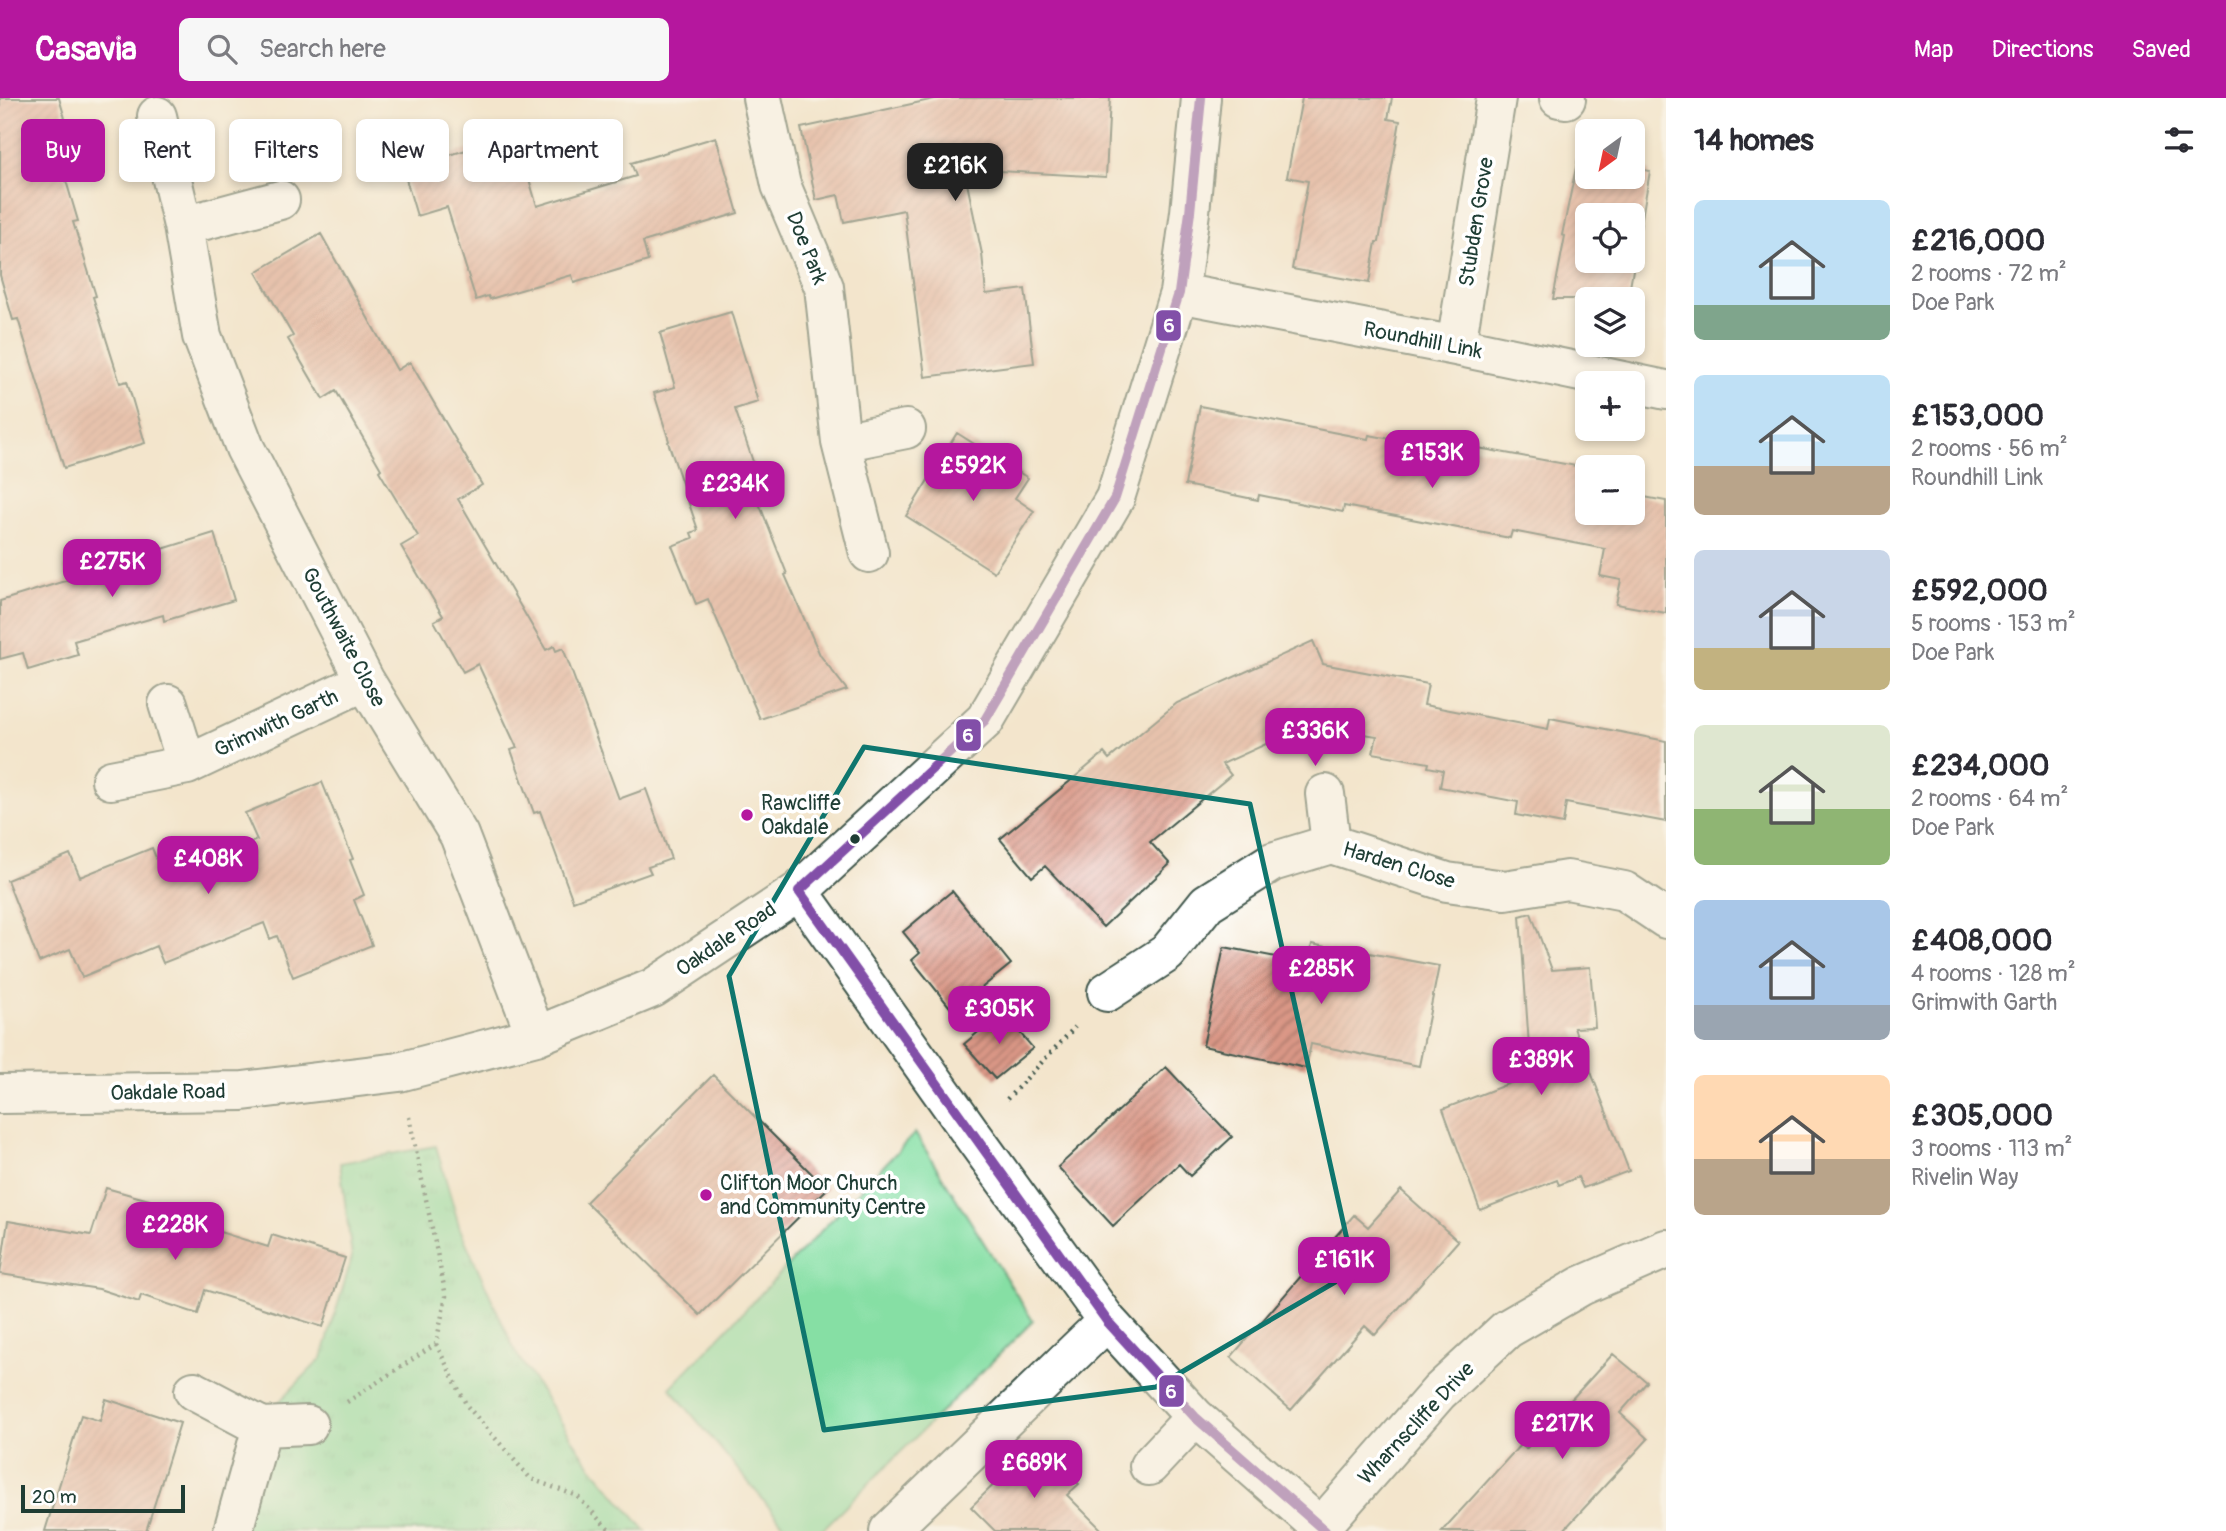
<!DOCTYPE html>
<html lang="en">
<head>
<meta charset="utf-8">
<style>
  :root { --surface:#fff; --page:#f7f7f7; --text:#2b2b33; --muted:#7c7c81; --accent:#b5179e }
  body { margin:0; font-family:Pangolin,sans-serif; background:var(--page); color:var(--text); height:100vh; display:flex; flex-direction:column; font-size:26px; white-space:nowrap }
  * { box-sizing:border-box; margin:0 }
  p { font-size:23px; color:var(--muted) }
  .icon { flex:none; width:38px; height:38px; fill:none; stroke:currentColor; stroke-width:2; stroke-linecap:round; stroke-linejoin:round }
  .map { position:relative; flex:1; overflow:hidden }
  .details { display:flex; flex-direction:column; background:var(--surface); width:560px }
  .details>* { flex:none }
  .hud { position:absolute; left:21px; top:21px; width:665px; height:63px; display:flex; gap:14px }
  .needle { width:46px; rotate:213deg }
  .fabs { position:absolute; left:1575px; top:21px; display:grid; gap:14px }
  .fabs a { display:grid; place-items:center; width:70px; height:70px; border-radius:10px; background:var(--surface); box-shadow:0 4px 10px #0003; font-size:35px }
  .scale { position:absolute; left:21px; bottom:18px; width:164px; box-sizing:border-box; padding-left:7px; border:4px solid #1f3d34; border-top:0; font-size:19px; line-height:24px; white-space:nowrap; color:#1f3d34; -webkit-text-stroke:5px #fff; paint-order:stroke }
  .price { position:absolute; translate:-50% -60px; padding:0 16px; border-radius:14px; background:var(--accent); color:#fff; font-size:23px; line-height:46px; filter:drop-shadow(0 2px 4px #0008) }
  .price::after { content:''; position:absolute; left:50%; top:42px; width:21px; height:16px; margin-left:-10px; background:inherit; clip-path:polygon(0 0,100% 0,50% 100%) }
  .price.active { background:#222; color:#fff }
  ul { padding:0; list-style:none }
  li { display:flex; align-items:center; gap:21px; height:175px; padding:0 28px }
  li span { display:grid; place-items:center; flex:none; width:196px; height:140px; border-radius:10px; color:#555 }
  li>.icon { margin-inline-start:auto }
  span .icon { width:84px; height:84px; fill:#fffc; stroke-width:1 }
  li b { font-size:30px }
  h2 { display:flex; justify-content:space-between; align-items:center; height:84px; padding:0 28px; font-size:30px }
  .tag { padding:0 24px; border-radius:10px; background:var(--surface); box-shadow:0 4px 10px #0003; font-size:24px; line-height:63px }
  .tag.active { background:var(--accent); color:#fff }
  header { display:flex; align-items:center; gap:42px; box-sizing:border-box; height:98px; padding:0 35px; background:var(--accent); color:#fff }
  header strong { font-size:33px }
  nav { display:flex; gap:38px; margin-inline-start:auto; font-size:24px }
  .search { width:490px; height:63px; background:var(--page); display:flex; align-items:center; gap:18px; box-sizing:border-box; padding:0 24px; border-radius:10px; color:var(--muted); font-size:26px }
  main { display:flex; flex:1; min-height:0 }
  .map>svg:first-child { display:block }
  .green { fill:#86dfa4; stroke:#528e6c; stroke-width:2 }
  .park { fill:url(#park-tufts); stroke:#528e6c; stroke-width:2 }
  .building { fill:url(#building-hatch); fill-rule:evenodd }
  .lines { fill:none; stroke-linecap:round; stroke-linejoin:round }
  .minor-casing { stroke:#3f564b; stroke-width:42 }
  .path { stroke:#3f564b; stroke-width:4.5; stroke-dasharray:2 5; stroke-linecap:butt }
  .minor { stroke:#fff; stroke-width:38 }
  .bus-1-casing { stroke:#fff; stroke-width:16 }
  .bus-1 { stroke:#824fa8; stroke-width:10 }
  .marked { fill:none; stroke:#0f766e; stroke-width:5; stroke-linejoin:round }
  .poi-dot { fill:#b5179e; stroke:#fff; stroke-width:2.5 }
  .bus-dot { fill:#1f3d34; stroke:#fff; stroke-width:2.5 }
  .labels { text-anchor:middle; stroke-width:7; stroke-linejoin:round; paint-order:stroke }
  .street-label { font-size:21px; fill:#1f3d34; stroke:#fff }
  .poi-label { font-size:21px; fill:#1f3d34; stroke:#fff; text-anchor:start }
  .line-badge { stroke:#fff; stroke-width:2.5 }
  .badge-label { font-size:19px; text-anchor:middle; font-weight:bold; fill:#fff }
</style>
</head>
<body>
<header>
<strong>Casavia</strong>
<div class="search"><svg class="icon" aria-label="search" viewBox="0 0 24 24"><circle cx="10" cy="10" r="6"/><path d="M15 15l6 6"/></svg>Search here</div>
<nav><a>Map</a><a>Directions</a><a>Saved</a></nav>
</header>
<main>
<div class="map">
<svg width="1666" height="1433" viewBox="0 0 1666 1433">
  <defs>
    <pattern id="park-tufts" width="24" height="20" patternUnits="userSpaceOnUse" patternTransform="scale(1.75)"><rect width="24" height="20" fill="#86dfa4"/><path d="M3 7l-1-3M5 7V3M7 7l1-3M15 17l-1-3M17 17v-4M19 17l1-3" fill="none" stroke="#73c08e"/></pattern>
    <pattern id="building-hatch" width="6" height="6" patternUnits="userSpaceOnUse" patternTransform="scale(1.75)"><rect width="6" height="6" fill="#da9786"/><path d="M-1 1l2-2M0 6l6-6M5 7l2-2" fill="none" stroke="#b07c6e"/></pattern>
  </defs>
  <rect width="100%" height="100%" fill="#fff"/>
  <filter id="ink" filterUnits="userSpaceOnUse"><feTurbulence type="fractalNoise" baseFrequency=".0143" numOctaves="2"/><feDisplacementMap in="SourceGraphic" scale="14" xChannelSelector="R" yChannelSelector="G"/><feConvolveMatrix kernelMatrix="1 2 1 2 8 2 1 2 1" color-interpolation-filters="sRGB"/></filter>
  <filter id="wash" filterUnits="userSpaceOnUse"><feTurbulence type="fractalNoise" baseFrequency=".00686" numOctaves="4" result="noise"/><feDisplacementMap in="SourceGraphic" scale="28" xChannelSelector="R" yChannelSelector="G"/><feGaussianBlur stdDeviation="1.57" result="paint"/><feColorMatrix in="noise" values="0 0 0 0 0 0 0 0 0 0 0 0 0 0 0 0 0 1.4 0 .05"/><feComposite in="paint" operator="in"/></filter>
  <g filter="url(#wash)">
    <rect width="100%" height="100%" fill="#f3e5cc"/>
    <path class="green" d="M915,1035L1033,1223L821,1433H789L670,1290Z"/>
    <path class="park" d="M436,1048L460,1131L516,1255L586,1362L646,1433H242L267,1316L322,1260L352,1159L340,1065Z"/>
    <g id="blocks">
      <path class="building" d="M0,0H59L72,44L56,49L78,123L73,124L96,198L93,199L120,285L127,283L145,345L64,370L18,221L13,222L0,177Z
        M939,0H1110L1106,79L964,71L982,156L986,196L1025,191L1034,265L925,279L904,112L844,124L838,97L816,102L801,30Z
        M1302,0H1392L1388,21L1400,23L1379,144H1376L1369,185L1292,171L1308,83L1287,79Z
        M516,37L537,108L636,78L631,65L716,39L738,115L643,144L648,163L574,185L572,177L490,201L488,198L476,202L447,109L417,118L403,71Z
        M1578,60L1587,62V79H1633V70L1650,73L1628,201H1553L1565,138L1562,137ZM1587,117H1633V163H1587Z
        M321,136L397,272L410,264L482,387L458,401L546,552L554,548L556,553L563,550L619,701L646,691L671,761L648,769L651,775L573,803L540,713L534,715L511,652L517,650L478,566L463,574L434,523L443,518L401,448L418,438L379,373L381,371L336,293L323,301L288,241L293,238L256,174Z
        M731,214L758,304L735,311L763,393L755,395L787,476L785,477L820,557L847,592L760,621L708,501L696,506L672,448L693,440L691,435L698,432L668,344L669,343L654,295L675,289L660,235Z
        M1200,308L1368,341L1369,337L1455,353L1456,346L1587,370V415H1633V397L1666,403V515L1616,506L1621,482L1600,478L1605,451L1512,433L1510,440L1344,408L1343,414L1259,397L1258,402L1185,387Z
        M957,335L1028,380L1015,400L1034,413L994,474L906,418Z
        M214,435L234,502L164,523L163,517L74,543L78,557L28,572L23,555L0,561V503L68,482L64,469L124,451L127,462Z
        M1313,543L1323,566L1428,586L1424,607L1548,631L1550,620L1666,643V724L1566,705L1563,726L1516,717L1518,704L1440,689L1443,672L1428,669L1429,665L1373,655L1377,638L1308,627L1222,666L1231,677L1150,744L1170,766L1103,829L1045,768L1032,779L1000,741L1104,655L1109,661L1177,605Z
        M322,684L353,761L350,762L364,797L354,802L372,847L293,879L277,838L270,841L264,825L163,865L156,848L82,879L70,851L39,864L7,782L70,756L80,779L152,750L164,779L257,742L245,715Z
        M952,793L1011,866L953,913L912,862L920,855L903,834Z
        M1531,815L1552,872L1590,869L1595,929L1574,930L1629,1073L1583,1090L1578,1079L1559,1087L1557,1082L1480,1112L1443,1011L1531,977L1520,818Z
        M1312,846L1368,858L1369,855L1439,868L1419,968L1311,946L1306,970L1203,948L1224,849L1308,865Z
        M1002,914L1033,950L995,981L964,946Z
        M1166,969L1232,1039L1190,1078L1179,1066L1113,1128L1058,1069Z
        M713,977L827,1091L700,1217L586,1104Z
        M106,1090L149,1102L146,1111L268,1149L272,1137L345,1160L323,1229L205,1192L198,1216L141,1197L139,1204L99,1191L0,1176L8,1123L91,1137Z
        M1401,1092L1458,1143L1375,1237L1365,1228L1291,1312L1231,1259L1354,1117L1368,1129Z
        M1613,1256L1647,1284L1620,1315L1648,1341L1563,1433H1442L1521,1346L1526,1351Z
        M106,1301L180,1325L146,1433H45L81,1317L100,1323Z
        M1045,1353L1079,1386L1067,1397L1103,1433H995L971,1409L1026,1355L1034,1364Z"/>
    </g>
  </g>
  <g filter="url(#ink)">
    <use href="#blocks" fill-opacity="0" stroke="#3f564b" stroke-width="2"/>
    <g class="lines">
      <defs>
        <path id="minor" d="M762,0L781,87L824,189L841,344L869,455
          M1559,0L1566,1
          M157,18L183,128L202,238L245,350L365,583L459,737L536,938
          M183,128L280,102
          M1179,195L1456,248L1666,292
          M1456,248L1496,0
          M841,344L906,331
          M168,606L187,667
          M111,682L187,667L365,583
          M1325,696L1331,746
          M799,793L973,1038L1107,1223L1195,1319L1325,1433
          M1107,894L1167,855L1207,805L1272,764L1331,746L1447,784L1505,792L1567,782L1624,793L1666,821
          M0,996L243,993L399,974L536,938L653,890L799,793L985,622L1115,400L1179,195L1190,114L1201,0
          M194,1293L262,1329L308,1327
          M1149,1368L1195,1319
          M1321,1429L1439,1294L1507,1231L1581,1188L1666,1151
          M233,1433L262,1329
          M889,1433L1107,1223"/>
      </defs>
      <use href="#minor" class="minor-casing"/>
      <path class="path" d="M1007,1001L1075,929
        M436,1246L467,1308L531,1381L577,1398L610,1433
        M347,1304L436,1246L446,1198L409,1019"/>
      <use href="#minor" class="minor"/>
      <defs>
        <path id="bus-1" d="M799,793L985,622L1115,400L1179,195L1190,114L1201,0
          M799,793L1107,1223L1195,1319L1325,1433"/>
      </defs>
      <use href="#bus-1" class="bus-1-casing"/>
      <use href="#bus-1" class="bus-1"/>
    </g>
  </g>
  <path d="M0 0H1666V1433H0ZM864,649L1250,706L1354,1173L1156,1289L824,1332L729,878Z" fill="#f3e5cc" fill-opacity=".55" fill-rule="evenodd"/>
  <path class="marked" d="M864,649L1250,706L1354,1173L1156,1289L824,1332L729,878Z"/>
  <g class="poi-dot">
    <circle cx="747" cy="717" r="7"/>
    <circle cx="706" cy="1097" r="7"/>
  </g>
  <circle class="bus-dot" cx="855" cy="741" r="6"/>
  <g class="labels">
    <g class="street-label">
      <text transform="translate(1476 124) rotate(-81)" y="7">Stubden Grove</text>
      <text transform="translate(807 150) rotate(68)" y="7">Doe Park</text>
      <text transform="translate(1423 242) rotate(11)" y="7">Roundhill Link</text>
      <text transform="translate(344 539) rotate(62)" y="7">Gouthwaite Close</text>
      <text transform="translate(276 625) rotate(-25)" y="7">Grimwith Garth</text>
      <text transform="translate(1399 767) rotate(17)" y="7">Harden Close</text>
      <text transform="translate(726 841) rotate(-34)" y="7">Oakdale Road</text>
      <text transform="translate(168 994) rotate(-1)" y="7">Oakdale Road</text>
      <text transform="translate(1416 1325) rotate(-47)" y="7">Wharnscliffe Drive</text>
    </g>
    <g class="poi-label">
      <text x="761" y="712">Rawcliffe<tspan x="761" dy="24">Oakdale</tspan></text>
      <text x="720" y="1092">Clifton Moor Church<tspan x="720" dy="24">and Community Centre</tspan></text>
    </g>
  </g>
  <g class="line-badge">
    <rect x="1155" y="211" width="27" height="33" rx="7" fill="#824fa8"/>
    <rect x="955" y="620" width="27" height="34" rx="7" fill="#824fa8"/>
    <rect x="1158" y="1276" width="27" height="34" rx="7" fill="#824fa8"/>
  </g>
  <g class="badge-label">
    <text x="1169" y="234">6</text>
    <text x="968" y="644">6</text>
    <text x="1171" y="1300">6</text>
  </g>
</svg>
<div class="fabs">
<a><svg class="needle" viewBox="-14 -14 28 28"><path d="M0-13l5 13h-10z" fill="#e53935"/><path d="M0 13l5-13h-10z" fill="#7c7c81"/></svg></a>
<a><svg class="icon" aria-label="locate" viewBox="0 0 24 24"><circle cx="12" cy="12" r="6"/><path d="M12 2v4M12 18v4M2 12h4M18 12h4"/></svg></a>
<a><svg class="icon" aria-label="layers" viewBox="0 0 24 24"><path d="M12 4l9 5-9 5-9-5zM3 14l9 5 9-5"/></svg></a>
<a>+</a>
<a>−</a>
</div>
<div class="scale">20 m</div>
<b class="price active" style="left:955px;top:105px">£216K</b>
<b class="price" style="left:1432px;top:392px">£153K</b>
<b class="price" style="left:973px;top:405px">£592K</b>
<b class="price" style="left:735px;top:423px">£234K</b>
<b class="price" style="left:112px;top:501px">£275K</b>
<b class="price" style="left:1315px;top:670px">£336K</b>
<b class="price" style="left:208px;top:798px">£408K</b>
<b class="price" style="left:1321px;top:908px">£285K</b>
<b class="price" style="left:999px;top:948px">£305K</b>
<b class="price" style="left:1541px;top:999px">£389K</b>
<b class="price" style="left:175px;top:1164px">£228K</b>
<b class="price" style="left:1344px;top:1199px">£161K</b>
<b class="price" style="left:1562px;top:1363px">£217K</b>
<b class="price" style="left:1034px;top:1402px">£689K</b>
<div class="hud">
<a class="tag active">Buy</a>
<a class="tag">Rent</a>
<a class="tag">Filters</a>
<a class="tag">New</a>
<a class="tag">Apartment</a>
</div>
</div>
<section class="details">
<h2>14 homes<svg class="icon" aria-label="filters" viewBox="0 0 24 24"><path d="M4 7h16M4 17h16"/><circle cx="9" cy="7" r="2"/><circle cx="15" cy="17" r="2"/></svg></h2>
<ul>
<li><span style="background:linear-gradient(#bfe0f5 75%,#7fa58c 0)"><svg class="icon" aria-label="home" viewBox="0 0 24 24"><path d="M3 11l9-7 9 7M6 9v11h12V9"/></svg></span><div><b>£216,000</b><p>2 rooms · 72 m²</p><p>Doe Park</p></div></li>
<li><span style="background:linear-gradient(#bfe0f5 65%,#b9a48a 0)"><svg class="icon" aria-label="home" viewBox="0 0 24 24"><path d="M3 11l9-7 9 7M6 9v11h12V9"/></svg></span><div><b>£153,000</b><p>2 rooms · 56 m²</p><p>Roundhill Link</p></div></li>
<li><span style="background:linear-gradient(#c9d6e8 70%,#c2b280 0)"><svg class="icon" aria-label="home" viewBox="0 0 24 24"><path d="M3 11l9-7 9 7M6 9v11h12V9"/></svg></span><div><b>£592,000</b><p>5 rooms · 153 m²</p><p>Doe Park</p></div></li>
<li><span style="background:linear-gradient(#dfe7d0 60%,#8fb573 0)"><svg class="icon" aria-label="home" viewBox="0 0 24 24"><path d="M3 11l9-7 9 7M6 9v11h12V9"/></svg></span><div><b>£234,000</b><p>2 rooms · 64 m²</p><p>Doe Park</p></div></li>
<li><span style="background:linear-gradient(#a9c7e8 75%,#9aa5b1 0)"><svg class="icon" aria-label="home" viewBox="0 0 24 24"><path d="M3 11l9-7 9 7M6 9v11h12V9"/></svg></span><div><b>£408,000</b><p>4 rooms · 128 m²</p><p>Grimwith Garth</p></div></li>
<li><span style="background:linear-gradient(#ffd9b3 60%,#b9a48a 0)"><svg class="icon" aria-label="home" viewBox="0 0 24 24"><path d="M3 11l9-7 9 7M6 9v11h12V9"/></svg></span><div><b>£305,000</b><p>3 rooms · 113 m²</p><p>Rivelin Way</p></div></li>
</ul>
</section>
</main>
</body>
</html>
